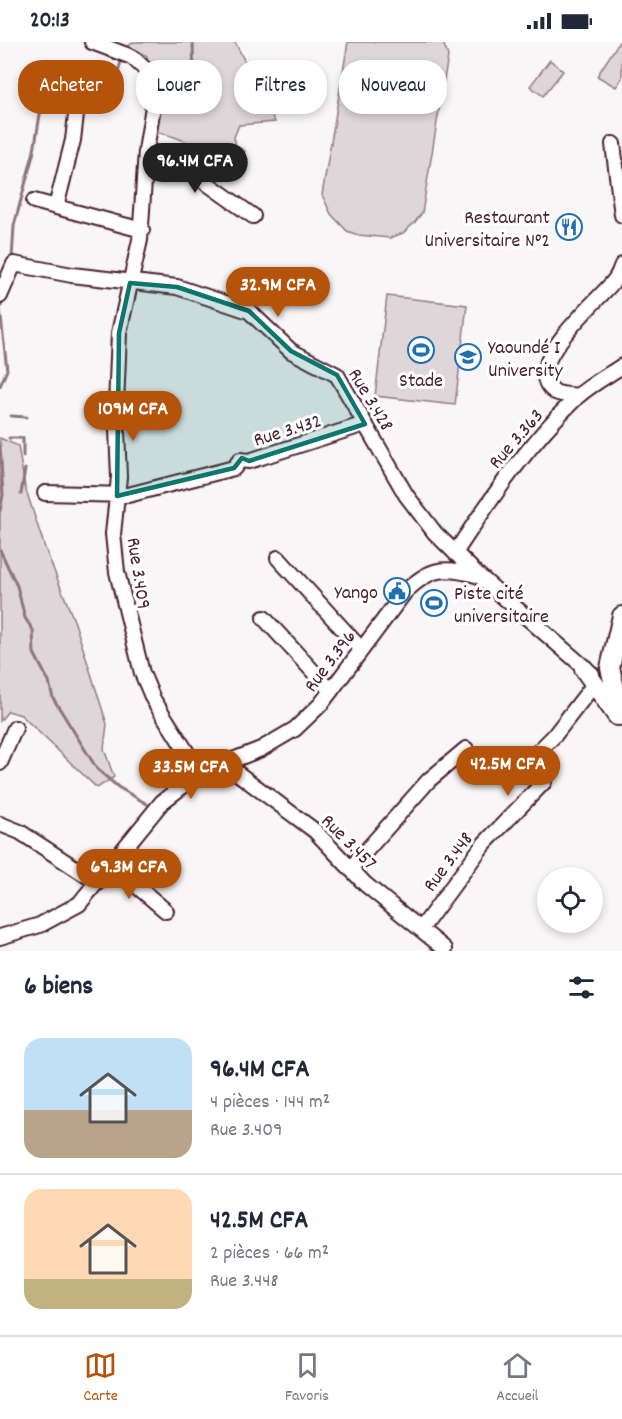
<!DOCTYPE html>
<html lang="fr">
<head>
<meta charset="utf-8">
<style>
  :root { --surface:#fff; --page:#f2f2f3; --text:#1f2937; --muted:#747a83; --line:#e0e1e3; --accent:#b45309 }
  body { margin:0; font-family:Dekko,sans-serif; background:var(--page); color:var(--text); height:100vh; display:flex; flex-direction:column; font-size:22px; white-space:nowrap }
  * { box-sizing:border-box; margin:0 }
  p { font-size:20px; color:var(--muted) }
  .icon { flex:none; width:33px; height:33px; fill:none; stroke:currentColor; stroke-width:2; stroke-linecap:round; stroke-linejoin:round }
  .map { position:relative; height:909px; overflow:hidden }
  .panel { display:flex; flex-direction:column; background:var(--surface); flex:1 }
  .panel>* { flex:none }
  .banner { position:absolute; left:18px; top:18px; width:586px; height:54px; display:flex; gap:12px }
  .controls { position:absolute; left:537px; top:825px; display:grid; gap:12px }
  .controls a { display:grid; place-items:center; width:66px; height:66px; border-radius:50%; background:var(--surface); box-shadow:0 3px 9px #0003; font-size:30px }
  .price { position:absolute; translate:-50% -51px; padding:0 14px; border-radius:21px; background:var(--accent); color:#fff; font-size:20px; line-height:39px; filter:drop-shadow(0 2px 3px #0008) }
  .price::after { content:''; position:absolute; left:50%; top:36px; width:18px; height:14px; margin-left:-9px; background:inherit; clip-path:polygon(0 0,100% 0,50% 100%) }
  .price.selected { background:#222; color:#fff }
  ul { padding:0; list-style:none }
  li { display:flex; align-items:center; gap:18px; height:150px; padding:0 24px }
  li+li { border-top:2px solid var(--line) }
  li span { display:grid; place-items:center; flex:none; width:168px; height:120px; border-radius:18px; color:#555 }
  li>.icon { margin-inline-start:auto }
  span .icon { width:72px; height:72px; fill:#fffc; stroke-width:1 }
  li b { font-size:26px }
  h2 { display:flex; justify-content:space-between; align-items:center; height:72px; padding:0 24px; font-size:26px }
  .chip { padding:0 21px; border-radius:24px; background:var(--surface); box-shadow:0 3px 9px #0003; font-size:21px; line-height:54px }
  .chip.selected { background:var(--accent); color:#fff }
  .status { display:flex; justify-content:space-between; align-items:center; height:42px; padding:0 30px; background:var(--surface); direction:ltr }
  .status svg { height:16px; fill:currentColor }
  .menu { display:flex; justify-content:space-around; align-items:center; height:84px; border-top:2px solid var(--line); background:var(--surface); font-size:16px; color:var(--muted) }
  .menu a { display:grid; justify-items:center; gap:3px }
  .menu .selected { color:var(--accent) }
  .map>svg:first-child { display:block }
  .green { fill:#ded6d9; stroke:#947a82; stroke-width:1.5 }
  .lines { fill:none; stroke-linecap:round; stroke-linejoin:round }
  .stream { stroke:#8f747b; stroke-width:3 }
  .minor-casing { stroke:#4a1f2b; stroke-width:18 }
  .major-casing { stroke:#4a1f2b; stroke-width:22 }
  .minor { stroke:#fff; stroke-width:14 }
  .major { stroke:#fff; stroke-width:18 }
  .marked { fill:#0f766e; fill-opacity:0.2; stroke:#0f766e; stroke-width:4.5; stroke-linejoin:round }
  .labels { text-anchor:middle; stroke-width:6; stroke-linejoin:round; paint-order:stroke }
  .poi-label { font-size:20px; fill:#4a1f2b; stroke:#fff; text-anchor:end }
  .street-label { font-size:20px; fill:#4a1f2b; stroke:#fff }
</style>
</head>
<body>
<div class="status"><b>20:13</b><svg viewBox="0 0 49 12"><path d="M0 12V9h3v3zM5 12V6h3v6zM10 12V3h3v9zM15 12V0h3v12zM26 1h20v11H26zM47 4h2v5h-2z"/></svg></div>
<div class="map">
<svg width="622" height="909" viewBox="0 0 622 909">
  <rect width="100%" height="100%" fill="#f8f6f7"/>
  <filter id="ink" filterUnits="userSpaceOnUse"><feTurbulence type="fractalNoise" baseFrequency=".0167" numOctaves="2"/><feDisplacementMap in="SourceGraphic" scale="12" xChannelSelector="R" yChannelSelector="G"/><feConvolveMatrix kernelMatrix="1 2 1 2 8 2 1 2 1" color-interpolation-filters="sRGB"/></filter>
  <g filter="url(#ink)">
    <path class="green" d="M134,0H235L275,80L239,83L234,95L236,104L245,109L242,121L229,132L219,130C206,106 180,94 154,90L147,14L135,8L125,6Z
      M348,0H443L448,14L422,171L415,180L403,191L390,196L358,193L347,189L331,172L322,153Z
      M619,0H622V36L616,45L597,34Z
      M550,18L563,29L543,54L530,44Z
      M387,254L467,263L455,363L375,354Z
      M0,396L18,404L25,445L45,506L75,581L107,682L104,707L114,735L97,746L21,673L8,669L0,679Z"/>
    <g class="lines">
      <path class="stream" d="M193,0L194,39
        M12,217L14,184L34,109L45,42L112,55L122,15
        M0,344L7,328L0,267L3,258
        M11,374L26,375
        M9,396H23V414
        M0,403L3,453L0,469
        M21,452L25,427
        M0,508L17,544L25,576L33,588L34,611L49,640L53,656L97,727L118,745L147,762"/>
      <defs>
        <path id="minor" d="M92,0L132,15L145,27L153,42L154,58L146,109L140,198L119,291L116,364L119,435L113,492L117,530L142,631L153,657L200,731
          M613,102L622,173
          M146,109L180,122L253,174
          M34,159L142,188
          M56,165L73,98L77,64
          M0,254L14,222L72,233L177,245L249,269L291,309L337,333L406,453L435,491L478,533L592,632
          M578,354C571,353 561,353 555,350C516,324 604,255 616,236C619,232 620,227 622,223
          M45,451L128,453L234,426L240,418L249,419L365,382
          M455,511C491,456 529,401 577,355C590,343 607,334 622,324
          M278,516L361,607
          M264,576L331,649
          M0,721L15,686
          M224,721L315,789L365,842L445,907
          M0,782L20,790L98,841
          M112,823L166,869
          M350,827L429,738L466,707
          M421,887L483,803L544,740L532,723L533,715L554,694L595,641
          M0,895L40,883L79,862L162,760L200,731L261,707L295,687L321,662L404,551C429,526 443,524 476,533"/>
        <path id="major" d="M622,574L610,626L622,674
          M584,627L617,674"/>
      </defs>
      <use href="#minor" class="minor-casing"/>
      <use href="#major" class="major-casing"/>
      <use href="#minor" class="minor"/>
      <use href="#major" class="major"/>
    </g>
  </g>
  <path class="marked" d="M130,241L177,245L249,269L291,309L337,333L365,382L249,419L242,416L234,426L117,454L119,291Z"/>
  <defs>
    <symbol id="restaurant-ring" viewBox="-11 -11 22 22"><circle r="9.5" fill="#fff" stroke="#1f6fb2" stroke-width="1.5"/><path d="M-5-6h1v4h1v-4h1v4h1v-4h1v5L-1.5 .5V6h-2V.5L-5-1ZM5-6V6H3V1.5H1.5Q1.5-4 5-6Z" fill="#1f6fb2"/></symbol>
    <symbol id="stadium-ring" viewBox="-11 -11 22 22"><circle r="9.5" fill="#fff" stroke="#1f6fb2" stroke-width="1.5"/><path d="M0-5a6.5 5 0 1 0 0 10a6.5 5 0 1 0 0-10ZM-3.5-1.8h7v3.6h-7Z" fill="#1f6fb2"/></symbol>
    <symbol id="university-ring" viewBox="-11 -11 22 22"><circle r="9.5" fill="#fff" stroke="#1f6fb2" stroke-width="1.5"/><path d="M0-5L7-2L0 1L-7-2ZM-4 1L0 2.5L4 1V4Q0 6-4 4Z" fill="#1f6fb2"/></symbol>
    <symbol id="civic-ring" viewBox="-11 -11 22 22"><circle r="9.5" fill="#fff" stroke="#1f6fb2" stroke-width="1.5"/><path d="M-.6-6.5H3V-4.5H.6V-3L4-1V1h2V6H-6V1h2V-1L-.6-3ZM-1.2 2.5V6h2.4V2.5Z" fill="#1f6fb2"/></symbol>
  </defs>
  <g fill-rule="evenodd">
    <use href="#restaurant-ring" x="554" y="170" width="30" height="30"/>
    <use href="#stadium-ring" x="406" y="293" width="30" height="30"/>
    <use href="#university-ring" x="453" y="300" width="30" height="30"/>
    <use href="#civic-ring" x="382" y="534" width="30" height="30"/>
    <use href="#stadium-ring" x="419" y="546" width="30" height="30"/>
  </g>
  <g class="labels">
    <g class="poi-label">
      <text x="550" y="181">Restaurant<tspan x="550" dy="23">Universitaire N°2</tspan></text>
      <text x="488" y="311" text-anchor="start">Yaoundé I<tspan x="488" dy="23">University</tspan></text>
      <text x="421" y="344" text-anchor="middle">Stade</text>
      <text x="378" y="556">Yango</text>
      <text x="454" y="557" text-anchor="start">Piste cité<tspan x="454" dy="23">universitaire</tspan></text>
    </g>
    <g class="street-label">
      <text transform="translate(372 357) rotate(59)" y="7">Rue 3.428</text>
      <text transform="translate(287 387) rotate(-17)" y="7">Rue 3.432</text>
      <text transform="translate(515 396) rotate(-49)" y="7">Rue 3.363</text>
      <text transform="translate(140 531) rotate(81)" y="7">Rue 3.409</text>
      <text transform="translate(329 618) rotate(-53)" y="7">Rue 3.396</text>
      <text transform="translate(350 799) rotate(45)" y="7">Rue 3.457</text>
      <text transform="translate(447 819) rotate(-53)" y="7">Rue 3.448</text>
    </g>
  </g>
</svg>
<div class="controls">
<a><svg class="icon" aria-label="locate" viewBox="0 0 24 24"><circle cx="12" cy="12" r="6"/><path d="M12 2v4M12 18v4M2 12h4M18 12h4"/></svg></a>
</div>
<b class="price selected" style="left:195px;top:152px">96.4M CFA</b>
<b class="price" style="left:278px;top:276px">32.9M CFA</b>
<b class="price" style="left:133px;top:400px">109M CFA</b>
<b class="price" style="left:508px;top:755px">42.5M CFA</b>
<b class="price" style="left:191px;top:758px">33.5M CFA</b>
<b class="price" style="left:129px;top:858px">69.3M CFA</b>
<div class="banner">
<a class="chip selected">Acheter</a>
<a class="chip">Louer</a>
<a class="chip">Filtres</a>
<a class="chip">Nouveau</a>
</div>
</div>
<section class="panel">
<h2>6 biens<svg class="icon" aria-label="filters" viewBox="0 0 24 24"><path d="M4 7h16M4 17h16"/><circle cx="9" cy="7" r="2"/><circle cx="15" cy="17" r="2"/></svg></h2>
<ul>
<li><span style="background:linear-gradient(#bfe0f5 60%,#b9a48a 0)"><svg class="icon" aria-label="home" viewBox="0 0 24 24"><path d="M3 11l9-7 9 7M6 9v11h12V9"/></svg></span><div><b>96.4M CFA</b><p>4 pièces · 144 m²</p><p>Rue 3.409</p></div></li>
<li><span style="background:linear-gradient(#ffd9b3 75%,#c2b280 0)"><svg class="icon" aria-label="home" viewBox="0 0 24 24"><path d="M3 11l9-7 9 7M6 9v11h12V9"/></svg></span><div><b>42.5M CFA</b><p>2 pièces · 66 m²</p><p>Rue 3.448</p></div></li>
</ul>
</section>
<nav class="menu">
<a class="selected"><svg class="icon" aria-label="map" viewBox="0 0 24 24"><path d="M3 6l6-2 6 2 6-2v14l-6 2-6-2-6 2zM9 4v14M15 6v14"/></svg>Carte</a>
<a><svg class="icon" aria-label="saved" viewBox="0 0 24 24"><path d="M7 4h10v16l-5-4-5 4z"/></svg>Favoris</a>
<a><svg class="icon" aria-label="home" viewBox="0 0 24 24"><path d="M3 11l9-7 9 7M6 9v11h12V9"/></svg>Accueil</a>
</nav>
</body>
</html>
